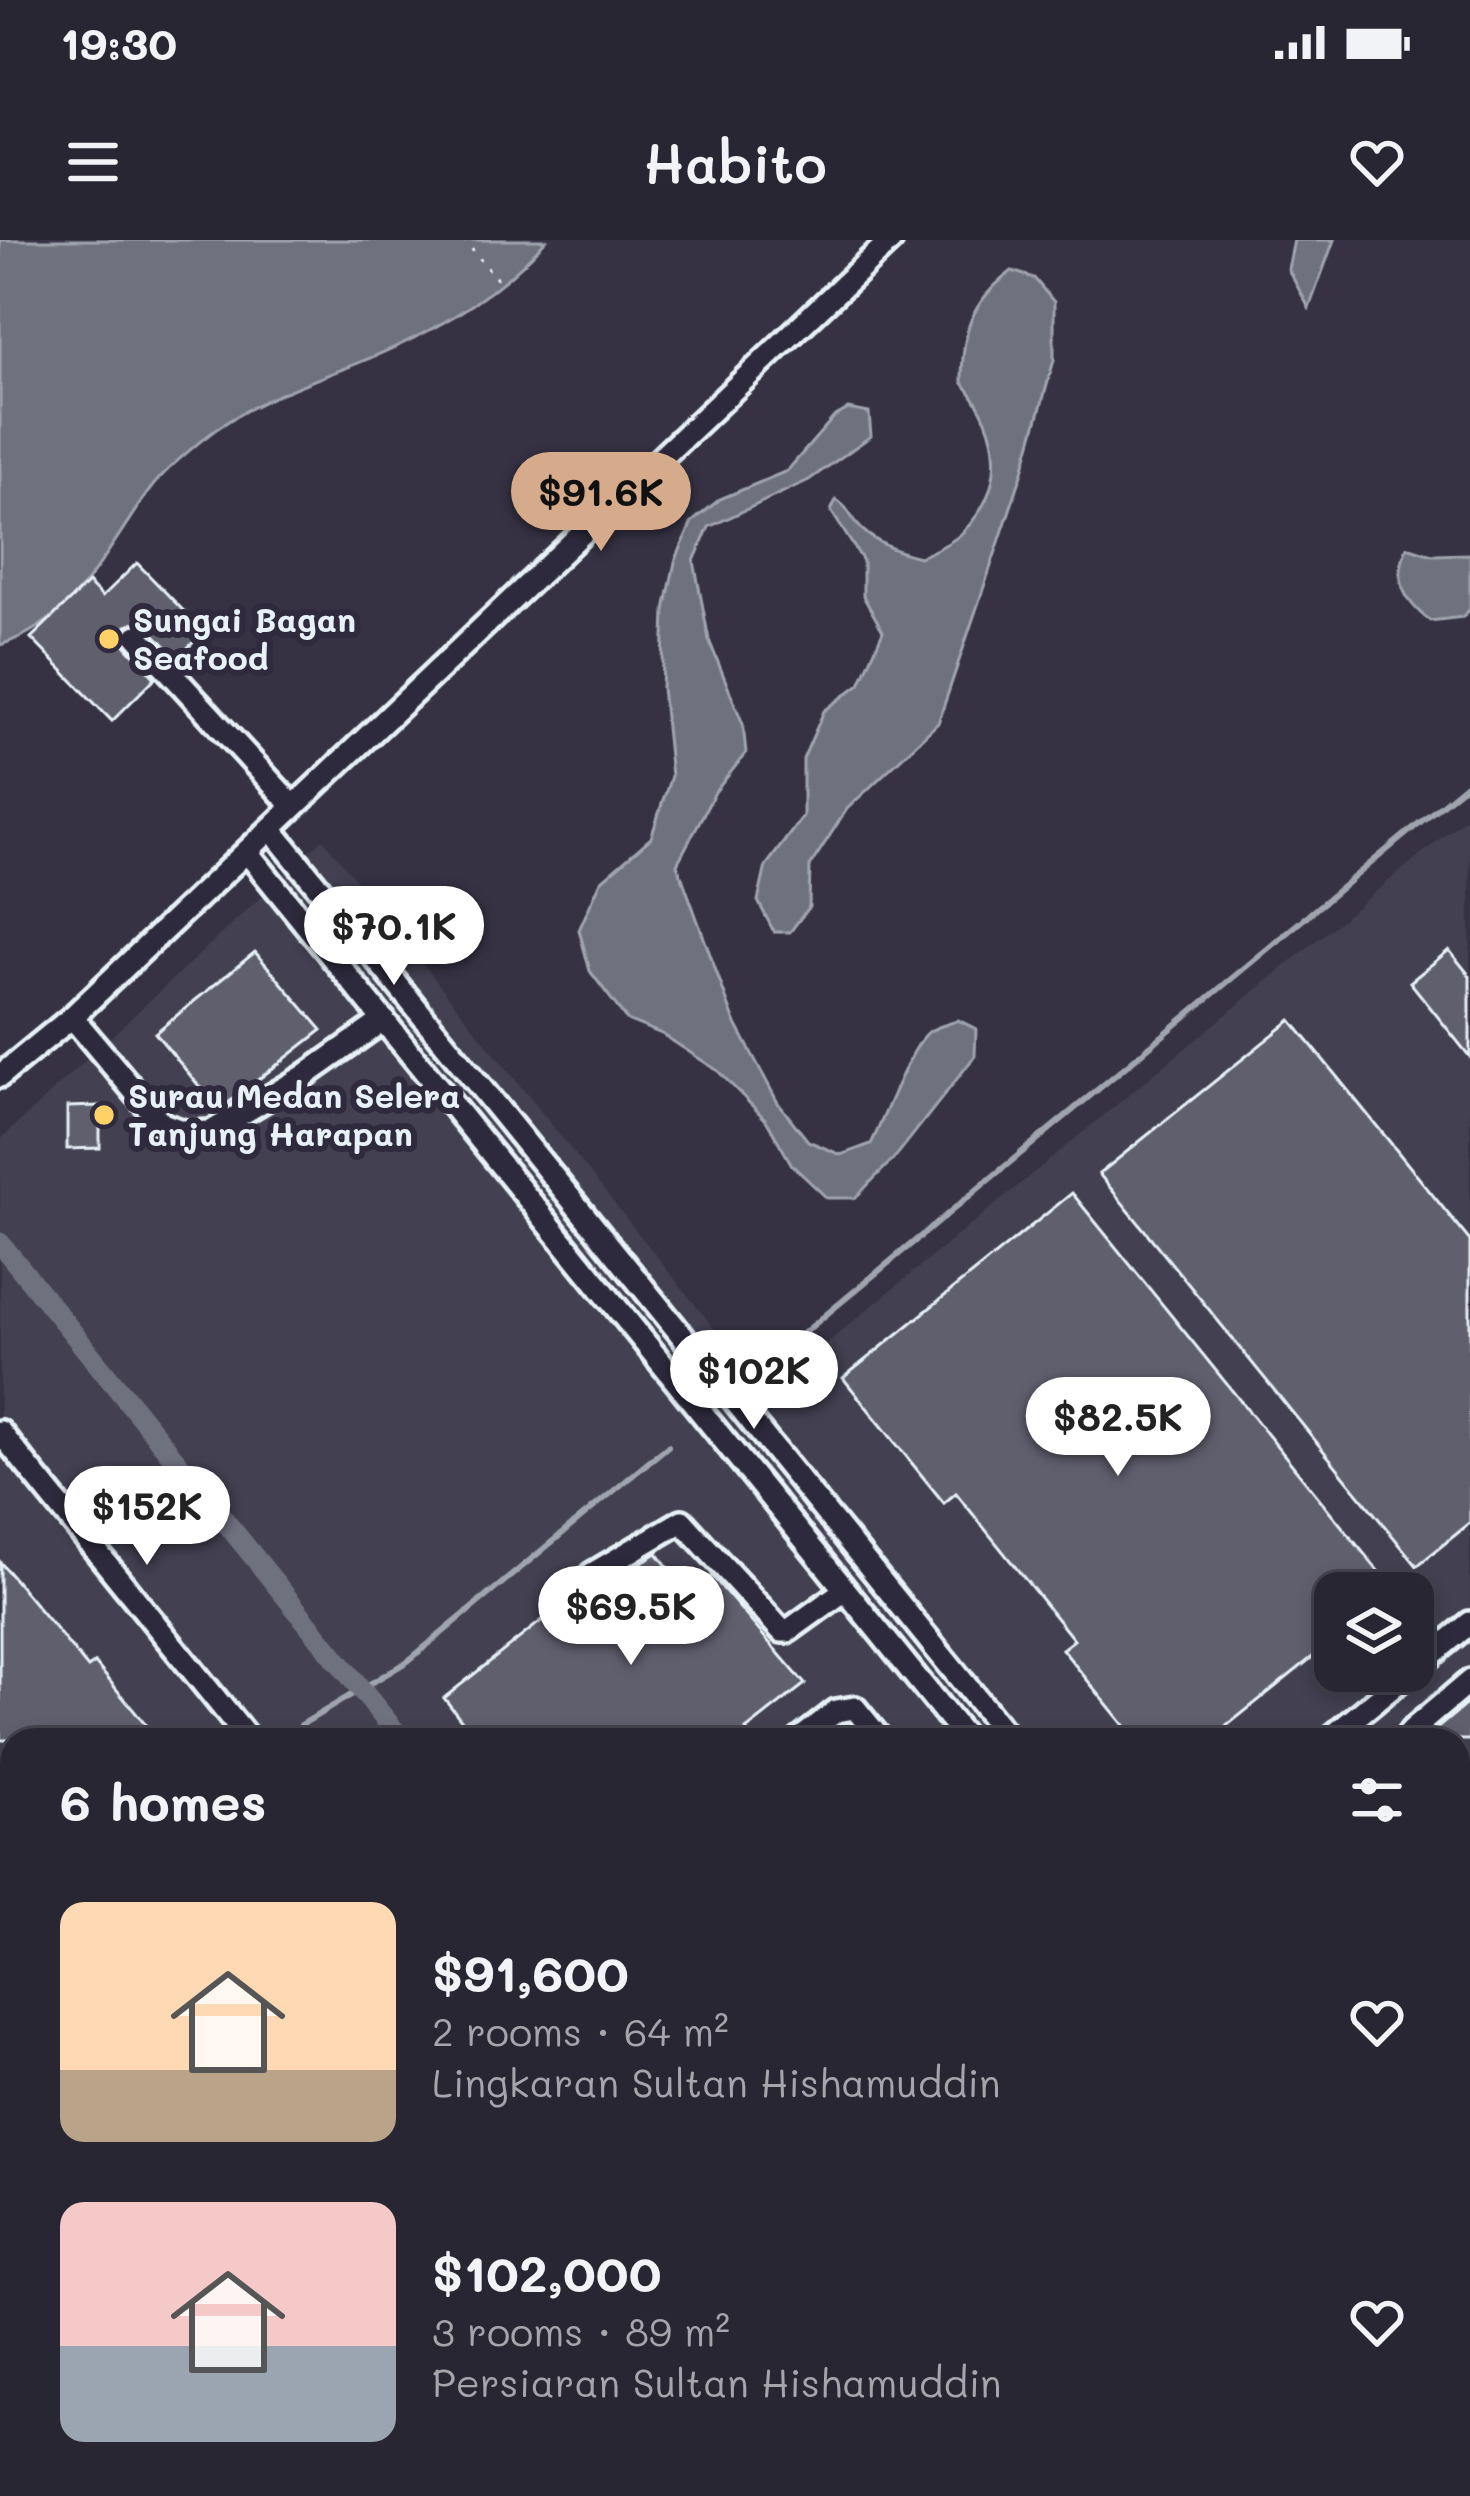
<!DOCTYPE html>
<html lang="en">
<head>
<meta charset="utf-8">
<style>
  :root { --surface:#282633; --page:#34323f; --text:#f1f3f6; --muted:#a5a5ac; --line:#44434e; --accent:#d6ab8b }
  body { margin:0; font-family:Mali,sans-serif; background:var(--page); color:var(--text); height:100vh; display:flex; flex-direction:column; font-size:45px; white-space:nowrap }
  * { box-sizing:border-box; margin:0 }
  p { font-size:39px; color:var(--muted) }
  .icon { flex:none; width:66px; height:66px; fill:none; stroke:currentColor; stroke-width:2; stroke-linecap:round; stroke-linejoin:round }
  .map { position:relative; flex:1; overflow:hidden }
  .panel { position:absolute; left:0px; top:1488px; width:1470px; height:768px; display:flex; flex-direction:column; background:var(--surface); border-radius:36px 36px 0 0; box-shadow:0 6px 18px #0003,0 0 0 3px var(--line) }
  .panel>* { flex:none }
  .fabs { position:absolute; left:1314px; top:1332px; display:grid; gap:24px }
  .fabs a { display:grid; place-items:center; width:120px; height:120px; border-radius:24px; background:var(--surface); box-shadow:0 6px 18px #0003,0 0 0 3px var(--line); font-size:60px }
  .price { position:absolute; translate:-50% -102px; padding:0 27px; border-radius:42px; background:#fff; color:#222; font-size:39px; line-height:78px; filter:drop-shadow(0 3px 6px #0008) }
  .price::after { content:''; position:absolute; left:50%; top:72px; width:36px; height:27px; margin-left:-18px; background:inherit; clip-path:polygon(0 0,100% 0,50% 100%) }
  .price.selected { background:var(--accent); color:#111 }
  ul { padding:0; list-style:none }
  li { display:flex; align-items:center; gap:36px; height:300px; padding:0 60px }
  li span { display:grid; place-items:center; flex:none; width:336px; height:240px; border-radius:24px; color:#555 }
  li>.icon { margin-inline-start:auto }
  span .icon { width:144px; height:144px; fill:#fffc; stroke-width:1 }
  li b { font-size:51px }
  h2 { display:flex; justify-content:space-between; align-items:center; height:144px; padding:0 60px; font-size:51px }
  .status { display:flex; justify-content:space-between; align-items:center; height:84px; padding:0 60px; background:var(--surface); direction:ltr }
  .status svg { height:33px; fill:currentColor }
  header { display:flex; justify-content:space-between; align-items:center; height:156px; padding:0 60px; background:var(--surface); font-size:54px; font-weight:600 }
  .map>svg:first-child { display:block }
  .built { fill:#433f51; fill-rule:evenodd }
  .water { fill:#70717f; stroke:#a0a4af; stroke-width:3 }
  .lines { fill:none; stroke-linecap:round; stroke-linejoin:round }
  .stream { stroke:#a0a4af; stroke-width:6 }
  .canal { stroke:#70717f; stroke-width:21 }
  .building { fill:#605e6e; stroke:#e8f1f8; stroke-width:3 }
  .minor-casing { stroke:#e8f1f8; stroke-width:30 }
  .path { stroke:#e8f1f8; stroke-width:3; stroke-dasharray:3 9; stroke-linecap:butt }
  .minor { stroke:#2f2a3d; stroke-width:21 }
  .poi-dot { fill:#ffd166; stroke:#2f2a3d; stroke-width:4.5 }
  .labels { text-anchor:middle; stroke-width:12; stroke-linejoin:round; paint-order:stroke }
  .poi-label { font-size:33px; font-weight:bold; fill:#e8f1f8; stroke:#2f2a3d; text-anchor:start }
</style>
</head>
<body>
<div class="status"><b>19:30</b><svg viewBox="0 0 49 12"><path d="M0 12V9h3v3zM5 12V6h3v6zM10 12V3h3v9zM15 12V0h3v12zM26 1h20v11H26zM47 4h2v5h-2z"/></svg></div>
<header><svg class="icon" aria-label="menu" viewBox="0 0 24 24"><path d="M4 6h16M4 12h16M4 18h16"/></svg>Habito<svg class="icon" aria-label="heart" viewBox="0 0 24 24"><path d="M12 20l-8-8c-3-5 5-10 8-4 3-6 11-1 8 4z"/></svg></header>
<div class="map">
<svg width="1470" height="2256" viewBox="0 0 1470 2256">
  <rect width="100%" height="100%" fill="#363244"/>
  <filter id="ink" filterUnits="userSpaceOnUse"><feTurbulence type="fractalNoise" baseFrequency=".00833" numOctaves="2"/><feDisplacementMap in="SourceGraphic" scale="24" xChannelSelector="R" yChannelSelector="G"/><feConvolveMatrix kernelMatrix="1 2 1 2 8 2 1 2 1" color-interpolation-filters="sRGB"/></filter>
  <g filter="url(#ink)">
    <path class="built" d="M1470,574V2256H0V900L323,599L766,1153ZM1335,1353H1413V1431H1335ZM12,1500H1458V2244H12Z"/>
    <path class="water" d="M0,0H546C494,61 422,98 348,127C296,147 245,165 202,200C184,215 162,233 149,251C106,310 76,381 0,405Z
      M1294,0H1334L1309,68L1288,29Z
      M1012,31L1034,38L1054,62V120L1023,231L938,483L847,569L810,626L809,667L790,692H774L758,661L766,626L803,576V519L824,471L860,444L883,391L863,356V321L831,271L836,260C848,267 848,273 856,283C872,302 897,312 920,317C933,311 950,304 961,294C1009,247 1002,190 962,142C962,91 970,63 1012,31Z
      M848,169L869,173L871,196L809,240L709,287L694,321L709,400L743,484L746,513L715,552L677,624L734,780L778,863L808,901L841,915L871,904C884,879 911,804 930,791C938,786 950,784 958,780L976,789L975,816L897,915L855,958H827L792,925L766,880L718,831L662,794L627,780L590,731L579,690L601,641L651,598L671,536L662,448L665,370L675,322L692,282L720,259L787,231L834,177Z
      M1407,307L1432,315L1470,314V369L1463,377L1430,381C1403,360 1393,340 1407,307Z"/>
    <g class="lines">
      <path class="stream" d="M752,1136L1470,541
        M301,1485L408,1421L668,1206
        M0,1696L12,1687
        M1458,1956L1470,1947
        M1094,2256L1109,2244"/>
      <path class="canal" d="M0,1003L402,1500
        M1003,2244L1012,2256"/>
    </g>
    <path class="building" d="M137,323L204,392L177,418L143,382L126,386L122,398L125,405L155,438L112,481L31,398L88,343L102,357Z
      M1449,710L1470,736V817L1410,742Z
      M255,712L322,790L219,870L155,793Z
      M1291,780L1470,1001V1283L1417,1326L1099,934Z
      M100,866V908L67,909V867Z
      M1072,953L1396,1353H1335V1399L1209,1500H1136L1062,1409L1074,1400L956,1253L944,1263L843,1138Z
      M657,1313L689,1354L712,1336L805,1444L746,1490L754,1500H477L444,1458L584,1347H600Z
      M0,1322L88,1428L95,1423L158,1500H0Z
      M1470,1461V1500H1423Z"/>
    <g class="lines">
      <defs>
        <path id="minor" d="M137,396L293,566
          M271,589L1010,1500
          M247,612L967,1500
          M72,777L162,884L187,893L211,892L303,837L384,780
          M0,836L72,777L891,0
          M0,1192L249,1500
          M592,1334L682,1281L782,1391H788L845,1350
          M1413,1430L1470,1383
          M799,1500L836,1471L855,1468L881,1500
          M1328,1500L1412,1431
          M1405,1500L1412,1490L1470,1441
          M1458,1587L1470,1601
          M1458,1622L1470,1637
          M1458,1728L1470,1718
          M1458,1767L1470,1758
          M0,2029L12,2043
          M1458,2053L1470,2068
          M1458,2105L1470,2120
          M1458,2171L1470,2161
          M1458,2228L1470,2220
          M181,2244L191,2256
          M795,2244L805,2256
          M853,2244L863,2256
          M278,2256L294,2244
          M370,2256L385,2244
          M457,2256L470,2244
          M1345,2256L1361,2244"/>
      </defs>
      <use href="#minor" class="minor-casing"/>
      <path class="path" d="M464,0L501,44"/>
      <use href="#minor" class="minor"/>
    </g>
  </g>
  <g class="poi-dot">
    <circle cx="109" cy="399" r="12"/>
    <circle cx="104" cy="875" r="12"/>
  </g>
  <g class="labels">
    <g class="poi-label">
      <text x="133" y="392">Sungai Bagan<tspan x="133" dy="38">Seafood</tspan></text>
      <text x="128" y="868">Surau Medan Selera<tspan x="128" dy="38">Tanjung Harapan</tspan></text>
    </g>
  </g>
</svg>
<div class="fabs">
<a><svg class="icon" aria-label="layers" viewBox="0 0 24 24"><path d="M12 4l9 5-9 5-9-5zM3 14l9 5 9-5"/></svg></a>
</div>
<b class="price selected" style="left:601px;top:314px">$91.6K</b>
<b class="price" style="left:394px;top:748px">$70.1K</b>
<b class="price" style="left:754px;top:1192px">$102K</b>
<b class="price" style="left:1118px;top:1239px">$82.5K</b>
<b class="price" style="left:147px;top:1328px">$152K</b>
<b class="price" style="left:631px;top:1428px">$69.5K</b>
<section class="panel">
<h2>6 homes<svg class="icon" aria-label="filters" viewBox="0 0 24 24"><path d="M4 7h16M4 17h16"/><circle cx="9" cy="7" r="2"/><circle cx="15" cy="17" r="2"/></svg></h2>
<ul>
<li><span style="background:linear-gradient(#ffd9b3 70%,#b9a48a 0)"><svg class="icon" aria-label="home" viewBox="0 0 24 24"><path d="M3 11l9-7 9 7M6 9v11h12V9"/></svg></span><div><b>$91,600</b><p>2 rooms · 64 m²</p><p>Lingkaran Sultan Hishamuddin</p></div><svg class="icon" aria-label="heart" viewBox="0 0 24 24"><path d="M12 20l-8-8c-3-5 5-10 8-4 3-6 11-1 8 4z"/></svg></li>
<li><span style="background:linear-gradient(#f6c9c9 60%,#9aa5b1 0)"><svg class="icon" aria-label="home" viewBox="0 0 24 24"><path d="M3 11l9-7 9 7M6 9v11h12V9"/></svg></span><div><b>$102,000</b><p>3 rooms · 89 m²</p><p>Persiaran Sultan Hishamuddin</p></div><svg class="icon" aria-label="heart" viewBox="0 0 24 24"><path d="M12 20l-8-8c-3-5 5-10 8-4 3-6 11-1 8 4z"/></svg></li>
</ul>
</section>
</div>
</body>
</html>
